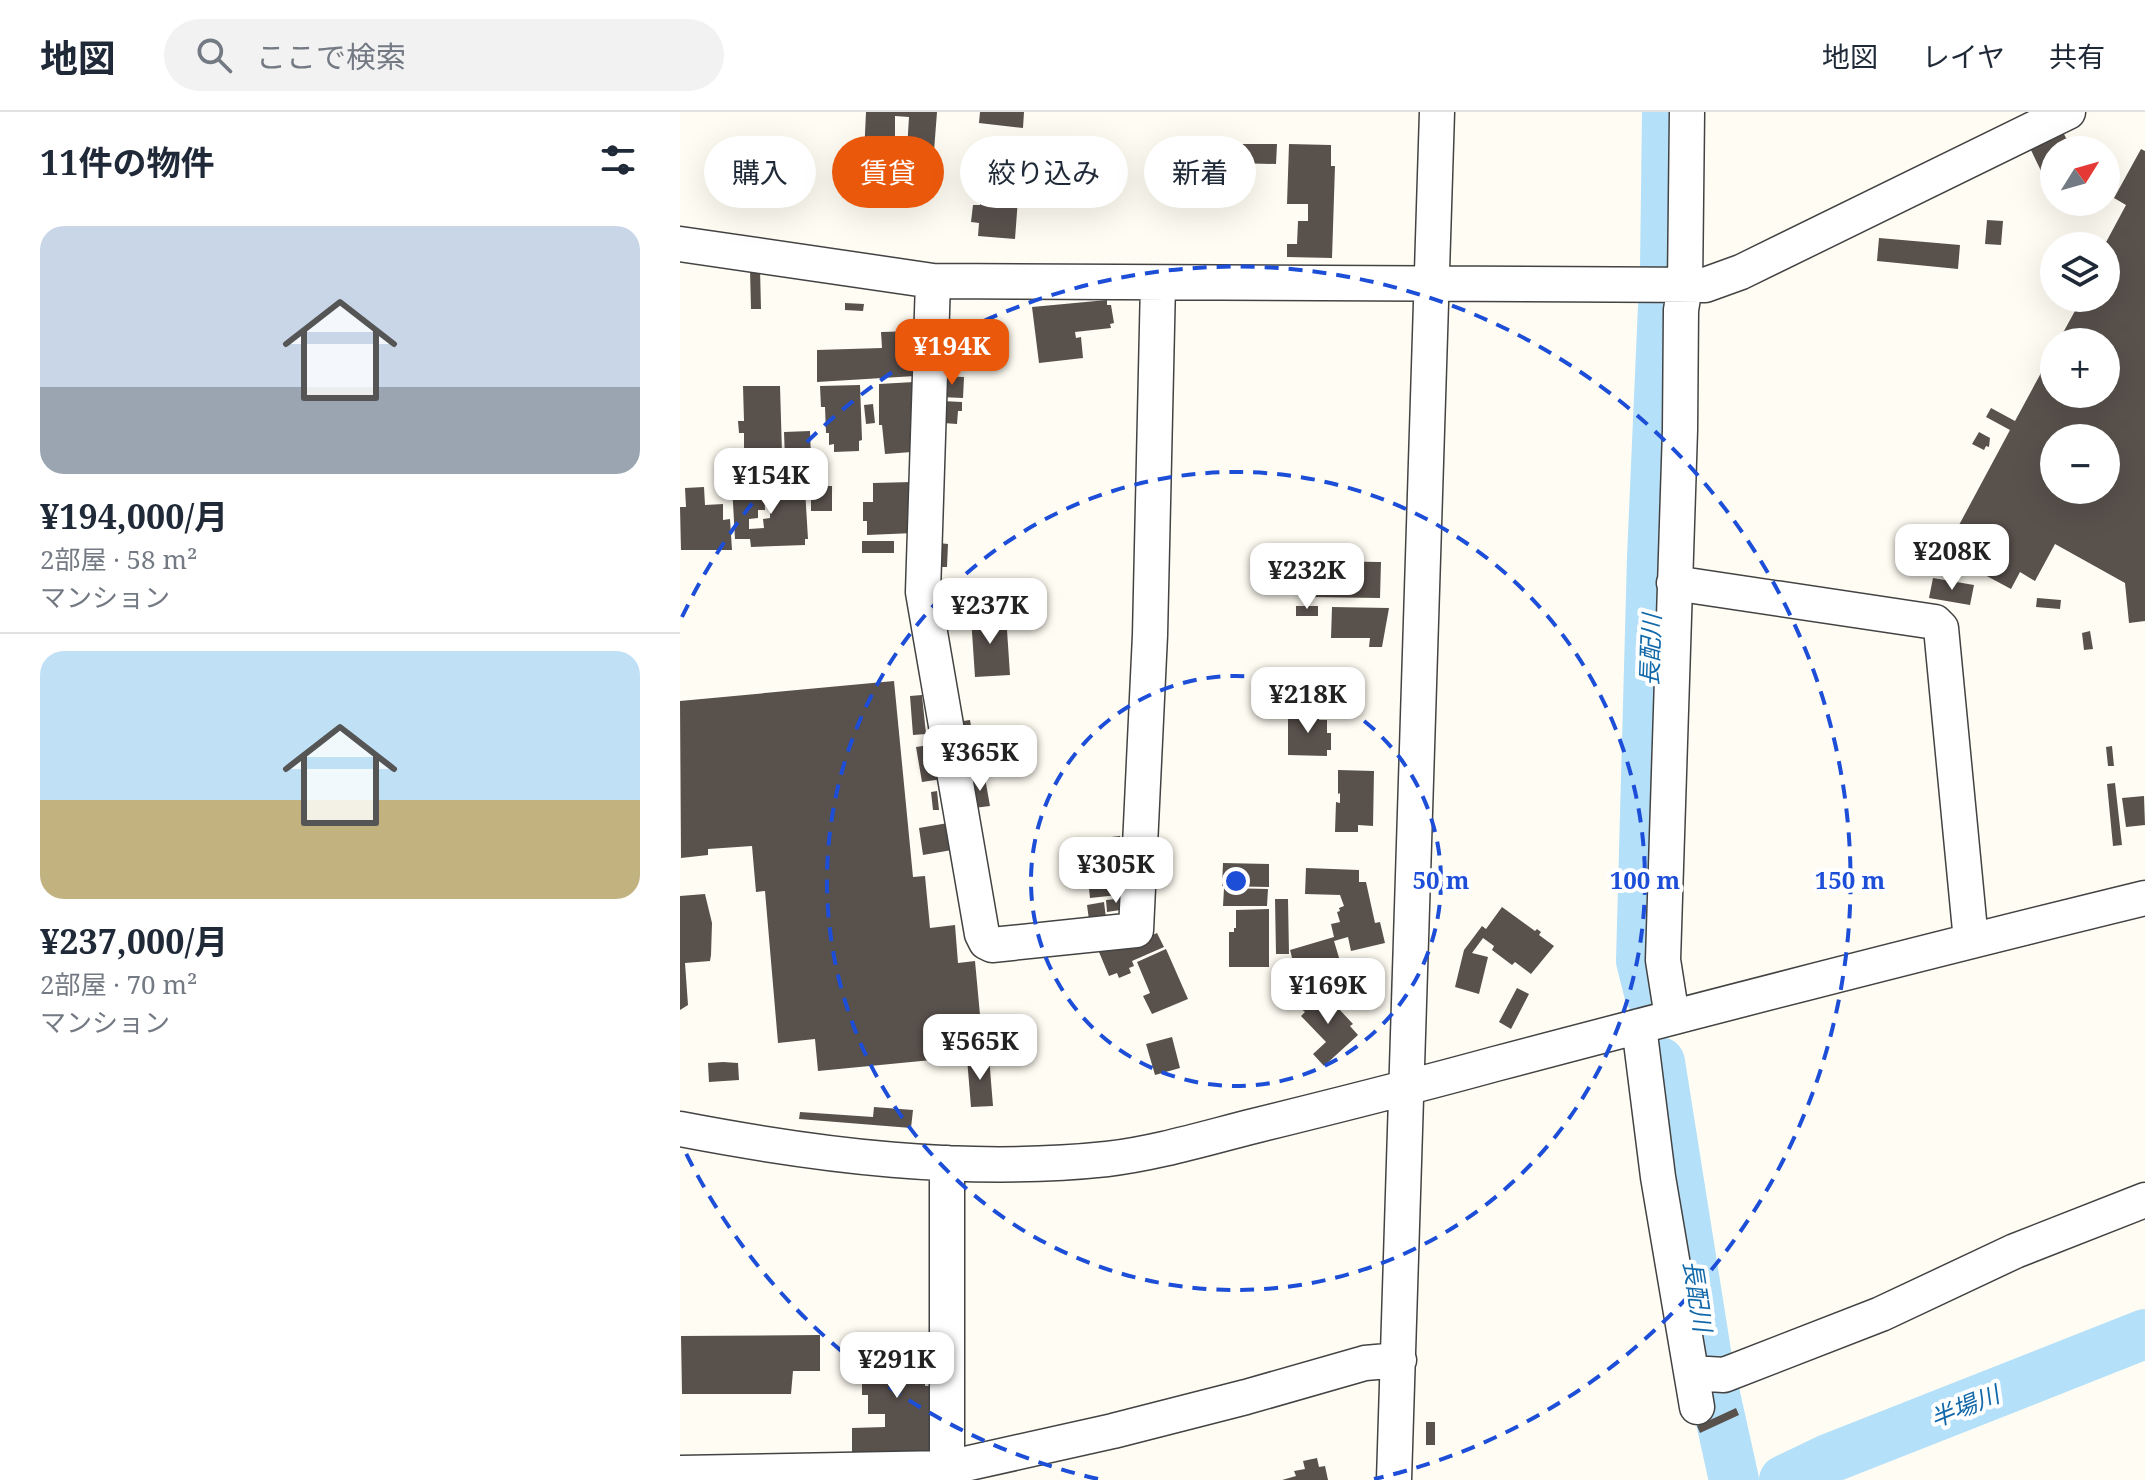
<!DOCTYPE html>
<html lang="ja">
<head>
<meta charset="utf-8">
<style>
  :root { --surface:#fff; --page:#f2f2f3; --text:#1f2937; --muted:#747a83; --line:#e0e1e3; --accent:#ea580c }
  body { margin:0; font-family:"Noto Serif","Noto Sans JP",serif; background:var(--page); color:var(--text); height:100vh; display:flex; flex-direction:column; font-size:30px; white-space:nowrap }
  * { box-sizing:border-box; margin:0 }
  p { font-size:26px; color:var(--muted) }
  .icon { flex:none; width:44px; height:44px; fill:none; stroke:currentColor; stroke-width:2; stroke-linecap:round; stroke-linejoin:round }
  .map { position:relative; flex:1; overflow:hidden }
  .sheet { display:flex; flex-direction:column; background:var(--surface); width:680px }
  .sheet>* { flex:none }
  .hud { position:absolute; left:24px; top:24px; width:760px; height:72px; display:flex; gap:16px }
  .needle { width:52px; rotate:53deg }
  .tools { position:absolute; left:1360px; top:24px; display:grid; gap:16px }
  .tools a { display:grid; place-items:center; width:80px; height:80px; border-radius:50%; background:var(--surface); box-shadow:0 8px 32px #0002; font-size:40px }
  .price { position:absolute; translate:-50% -68px; padding:0 18px; border-radius:16px; background:#fff; color:#222; font-size:26px; line-height:52px; filter:drop-shadow(0 2px 4px #0008) }
  .price::after { content:''; position:absolute; left:50%; top:48px; width:24px; height:18px; margin-left:-12px; background:inherit; clip-path:polygon(0 0,100% 0,50% 100%) }
  .price.current { background:var(--accent); color:#fff }
  ul { padding:0; list-style:none }
  li { display:grid; align-content:center; gap:16px; height:424px; padding:0 40px }
  li+li { border-top:2px solid var(--line) }
  li span { display:grid; place-items:center; height:248px; border-radius:24px; color:#555 }
  li>.icon { margin-inline-start:auto }
  span .icon { width:144px; height:144px; fill:#fffc; stroke-width:1 }
  li b { font-size:34px }
  h2 { display:flex; justify-content:space-between; align-items:center; height:96px; padding:0 40px; font-size:34px }
  .chip { padding:0 28px; border-radius:36px; background:var(--surface); box-shadow:0 8px 32px #0002; font-size:28px; line-height:72px }
  .chip.current { background:var(--accent); color:#fff }
  header { display:flex; align-items:center; gap:48px; box-sizing:border-box; height:112px; padding:0 40px; background:var(--surface); border-bottom:2px solid var(--line) }
  header strong { font-size:38px }
  nav { display:flex; gap:44px; margin-inline-start:auto; font-size:28px }
  .search { width:560px; height:72px; background:var(--page); display:flex; align-items:center; gap:20px; box-sizing:border-box; padding:0 28px; border-radius:44px; color:var(--muted); font-size:30px }
  main { display:flex; flex:1; min-height:0 }
  .map>svg:first-child { display:block }
  .lines { fill:none; stroke-linecap:round; stroke-linejoin:round }
  .river { stroke:#b5e0f9; stroke-width:50 }
  .building { fill:#59514c; fill-rule:evenodd }
  .minor-casing { stroke:#434343; stroke-width:37 }
  .minor { stroke:#fff; stroke-width:34 }
  .ring { fill:none; stroke:#1d4ed8; stroke-width:4; stroke-dasharray:14 10 }
  .labels { text-anchor:middle; stroke-width:8; stroke-linejoin:round; paint-order:stroke }
  .water-label { font-size:24px; font-style:italic; fill:#1269aa; stroke:#fff }
  .centre { fill:#1d4ed8; stroke:#fff; stroke-width:4 }
  .ring-label { font-size:24px; text-anchor:middle; font-weight:bold; fill:#1d4ed8; stroke:#fff; stroke-width:8; stroke-linejoin:round; paint-order:stroke }
</style>
</head>
<body>
<header>
<strong>地図</strong>
<div class="search"><svg class="icon" aria-label="search" viewBox="0 0 24 24"><circle cx="10" cy="10" r="6"/><path d="M15 15l6 6"/></svg>ここで検索</div>
<nav><a>地図</a><a>レイヤ</a><a>共有</a></nav>
</header>
<main>
<section class="sheet">
<h2>11件の物件<svg class="icon" aria-label="filters" viewBox="0 0 24 24"><path d="M4 7h16M4 17h16"/><circle cx="9" cy="7" r="2"/><circle cx="15" cy="17" r="2"/></svg></h2>
<ul>
<li><span style="background:linear-gradient(#c9d6e8 65%,#9aa5b1 0)"><svg class="icon" aria-label="home" viewBox="0 0 24 24"><path d="M3 11l9-7 9 7M6 9v11h12V9"/></svg></span><div><b>¥194,000/月</b><p>2部屋 · 58 m²</p><p>マンション</p></div></li>
<li><span style="background:linear-gradient(#bfe0f5 60%,#c2b280 0)"><svg class="icon" aria-label="home" viewBox="0 0 24 24"><path d="M3 11l9-7 9 7M6 9v11h12V9"/></svg></span><div><b>¥237,000/月</b><p>2部屋 · 70 m²</p><p>マンション</p></div></li>
</ul>
</section>
<div class="map">
<svg width="1465" height="1368" viewBox="0 0 1465 1368">
  <rect width="100%" height="100%" fill="#fffdf3"/>
  <g class="lines">
    <path class="river" d="M985,156L987,0
      M969,881L961,849L972,445L983,194
      M980,950L1027,1246L1054,1368
      M1104,1368L1148,1347L1465,1222"/>
  </g>
  <path class="building" d="M186,0H257L254,39L227,38L229,5L215,4V37L206,36L205,45L184,43Z
    M300,0H344L343,16L299,11Z
    M1383,20L1392,38H1374V55L1362,61L1350,36Z
    M552,32H597L596,52L552,51Z
    M609,32L651,33V54H655L652,146L607,145V132H617L618,109H628V92H607Z
    M1461,37L1465,39V509L1449,511L1445,471L1375,432L1355,469L1340,460L1331,477L1264,441L1330,318L1306,305L1311,296L1335,309L1374,237V282H1426V230H1378L1402,186H1426L1424,134L1446,93L1434,86ZM1374,326H1426V378H1374Z
    M212,39L230,40L229,53L211,52Z
    M301,71L339,73L335,127L298,124L299,111L291,110L293,93H300Z
    M1307,108L1323,109L1321,133L1305,132Z
    M1199,126L1280,133L1278,157L1197,149Z
    M80,157L81,197H71L70,158Z
    M427,188V193H431L434,211L430,212L431,216L395,220L396,226L401,225L403,246L359,251L352,195Z
    M165,191L184,192L183,199L165,198Z
    M305,208L314,246L301,249L303,257L294,259L281,213Z
    M234,219L235,264L137,270V238L202,236L201,220Z
    M261,264L284,265L283,286L260,285Z
    M234,270L232,340L205,342L202,313H199V272Z
    M180,273L182,328L179,329V339L154,340V332L149,333V321H146L145,295H141L140,274Z
    M63,274H100L102,341L64,342V321H59L58,309H64Z
    M262,289L282,290V299H278L277,312L263,311Z
    M193,292L195,311L186,312L184,293Z
    M130,319L131,345L105,347L104,320Z
    M1299,320L1310,326L1309,335L1306,334L1304,338L1292,332Z
    M232,370L234,421L187,423V409H183V390H193V371Z
    M84,372L85,398H78V406L69,407V417L84,416L83,407L90,406V395H95L94,378L125,377L128,427H125V433L71,435L70,427H55L52,373Z
    M131,374H152V399H131Z
    M24,375L25,393L43,392V408L50,407L52,438H1L0,395H6L5,376Z
    M182,429H214V441H182Z
    M259,431L268,432L267,455H259Z
    M628,449L701,450L700,486L628,485Z
    M1253,466L1294,473L1290,493L1249,486Z
    M1357,486L1381,488L1380,497L1356,495Z
    M616,494H638V504H616Z
    M652,495L709,496L702,535H689L690,526H651Z
    M326,503L330,563L295,565L291,505Z
    M1410,519L1413,537L1404,538L1402,521Z
    M214,569L233,765L245,764L250,816L275,813L278,851L295,849L300,903L280,905L281,909L264,911V907H258L262,947L138,959L135,927L98,931L85,779L76,780L72,734L28,737V743L1,746L0,589Z
    M242,583L246,622L233,623L230,584Z
    M615,599H640L639,608H647V621H651V638H647V644L608,643V605H615Z
    M290,608L295,637L284,639L281,623L286,622L283,609Z
    M256,632L262,667L242,670L236,635Z
    M1432,634L1434,654H1428L1426,635Z
    M319,639L321,654L306,656L304,641Z
    M658,658L694,659L693,714L678,713V720H655L656,690L660,691V681L658,682Z
    M305,666L310,694L294,696L290,668Z
    M1435,671L1442,733L1433,734L1427,672Z
    M257,679L259,698H253L251,680Z
    M1464,684L1465,713L1446,715L1442,686Z
    M268,711L272,738L243,743L239,716Z
    M440,724L447,782L410,786L404,728Z
    M543,751L589,752V775L542,774Z
    M626,756L679,758V770H686L695,811L700,810L705,831L671,839L668,825L654,829L660,849L616,861L610,838L654,825L651,812L660,810L657,800L660,799L659,796L664,794L660,783L625,782Z
    M544,776L588,777L587,794H543Z
    M25,782L32,811L31,843L30,849L5,851L8,893L0,898V784Z
    M445,786L447,797L427,800L426,788Z
    M595,787H608L609,842H596Z
    M424,790L426,806L409,808L407,793Z
    M822,795L855,819L857,817L861,820L859,823L874,834L851,862L835,850L832,853L812,838L814,834L803,826L792,841L808,845L799,882L775,875L784,838L802,814L806,817Z
    M589,797V855H549V820H554V816H556V798Z
    M477,821L484,835L452,849L454,854L449,856L451,861L439,866L437,861L429,864L419,840L452,826L454,831Z
    M486,837L508,887L472,902L463,884L470,881L457,850Z
    M837,876L849,882L831,917L819,910Z
    M638,879L643,884L645,882L673,912L670,914L678,923L644,954L633,942L646,930L621,904L625,900L620,896Z
    M302,904L305,941L285,943L282,906Z
    M492,925L500,956L475,963L466,932Z
    M309,945L313,994L291,995L287,946Z
    M43,950L58,951L59,968L29,970L28,951Z
    M194,995L233,998L231,1016L119,1007L120,1000L193,1005Z
    M140,1223V1259H113L111,1282H2L1,1224Z
    M244,1224V1251H250V1268H245V1274H251V1343H172V1316L205,1315V1302H188V1283H182V1265H194V1225Z
    M1056,1296L1059,1303L1020,1321L1017,1314Z
    M746,1310H755V1333H746Z
    M637,1346L639,1355L645,1354L648,1368H602L616,1364L614,1359L625,1357L623,1349Z"/>
  <g class="lines">
    <defs>
      <path id="minor" d="M0,132L253,169L1025,173L1061,160L1388,0
        M253,169L243,480L302,822L306,830L312,833L456,818L470,523L478,171
        M994,471L1255,510L1261,516L1291,829
        M992,905L983,848L1000,318L1001,198L1005,174L1007,0
        M959,914L978,1065L1017,1295
        M0,1017C141,1044 284,1062 427,1047C477,1041 526,1026 574,1014C655,994 735,974 815,952C1031,895 1248,839 1465,786
        M1012,1261L1044,1263L1201,1202L1335,1139L1465,1088
        M267,1356V1051
        M0,1361L267,1356L433,1319L566,1285L685,1251L719,1248
        M714,1368L757,0"/>
    </defs>
    <use href="#minor" class="minor-casing"/>
    <use href="#minor" class="minor"/>
  </g>
  <g class="ring">
    <circle cx="556" cy="769" r="205"/>
    <circle cx="556" cy="769" r="409"/>
    <path d="M418 1367A614 614 0 0 1 2 1033M2 505A614 614 0 1 1 694 1367"/>
  </g>
  <g class="labels">
    <g class="water-label">
      <text transform="translate(971 538) rotate(-88)" y="8">長配川</text>
      <text transform="translate(1017 1184) rotate(81)" y="8">長配川</text>
      <text transform="translate(1285 1295) rotate(-22)" y="8">半場川</text>
    </g>
  </g>
  <circle cx="556" cy="769" r="12" class="centre"/>
  <g class="ring-label">
    <text x="761" y="777">50 m</text>
    <text x="965" y="777">100 m</text>
    <text x="1170" y="777">150 m</text>
  </g>
</svg>
<div class="tools">
<a><svg class="needle" viewBox="-14 -14 28 28"><path d="M0-13l5 13h-10z" fill="#e53935"/><path d="M0 13l5-13h-10z" fill="#747a83"/></svg></a>
<a><svg class="icon" aria-label="layers" viewBox="0 0 24 24"><path d="M12 4l9 5-9 5-9-5zM3 14l9 5 9-5"/></svg></a>
<a>+</a>
<a>−</a>
</div>
<b class="price current" style="left:272px;top:275px">¥194K</b>
<b class="price" style="left:91px;top:404px">¥154K</b>
<b class="price" style="left:1272px;top:480px">¥208K</b>
<b class="price" style="left:627px;top:499px">¥232K</b>
<b class="price" style="left:310px;top:534px">¥237K</b>
<b class="price" style="left:628px;top:623px">¥218K</b>
<b class="price" style="left:300px;top:681px">¥365K</b>
<b class="price" style="left:436px;top:793px">¥305K</b>
<b class="price" style="left:648px;top:914px">¥169K</b>
<b class="price" style="left:300px;top:970px">¥565K</b>
<b class="price" style="left:217px;top:1288px">¥291K</b>
<div class="hud">
<a class="chip">購入</a>
<a class="chip current">賃貸</a>
<a class="chip">絞り込み</a>
<a class="chip">新着</a>
</div>
</div>
</main>
</body>
</html>
